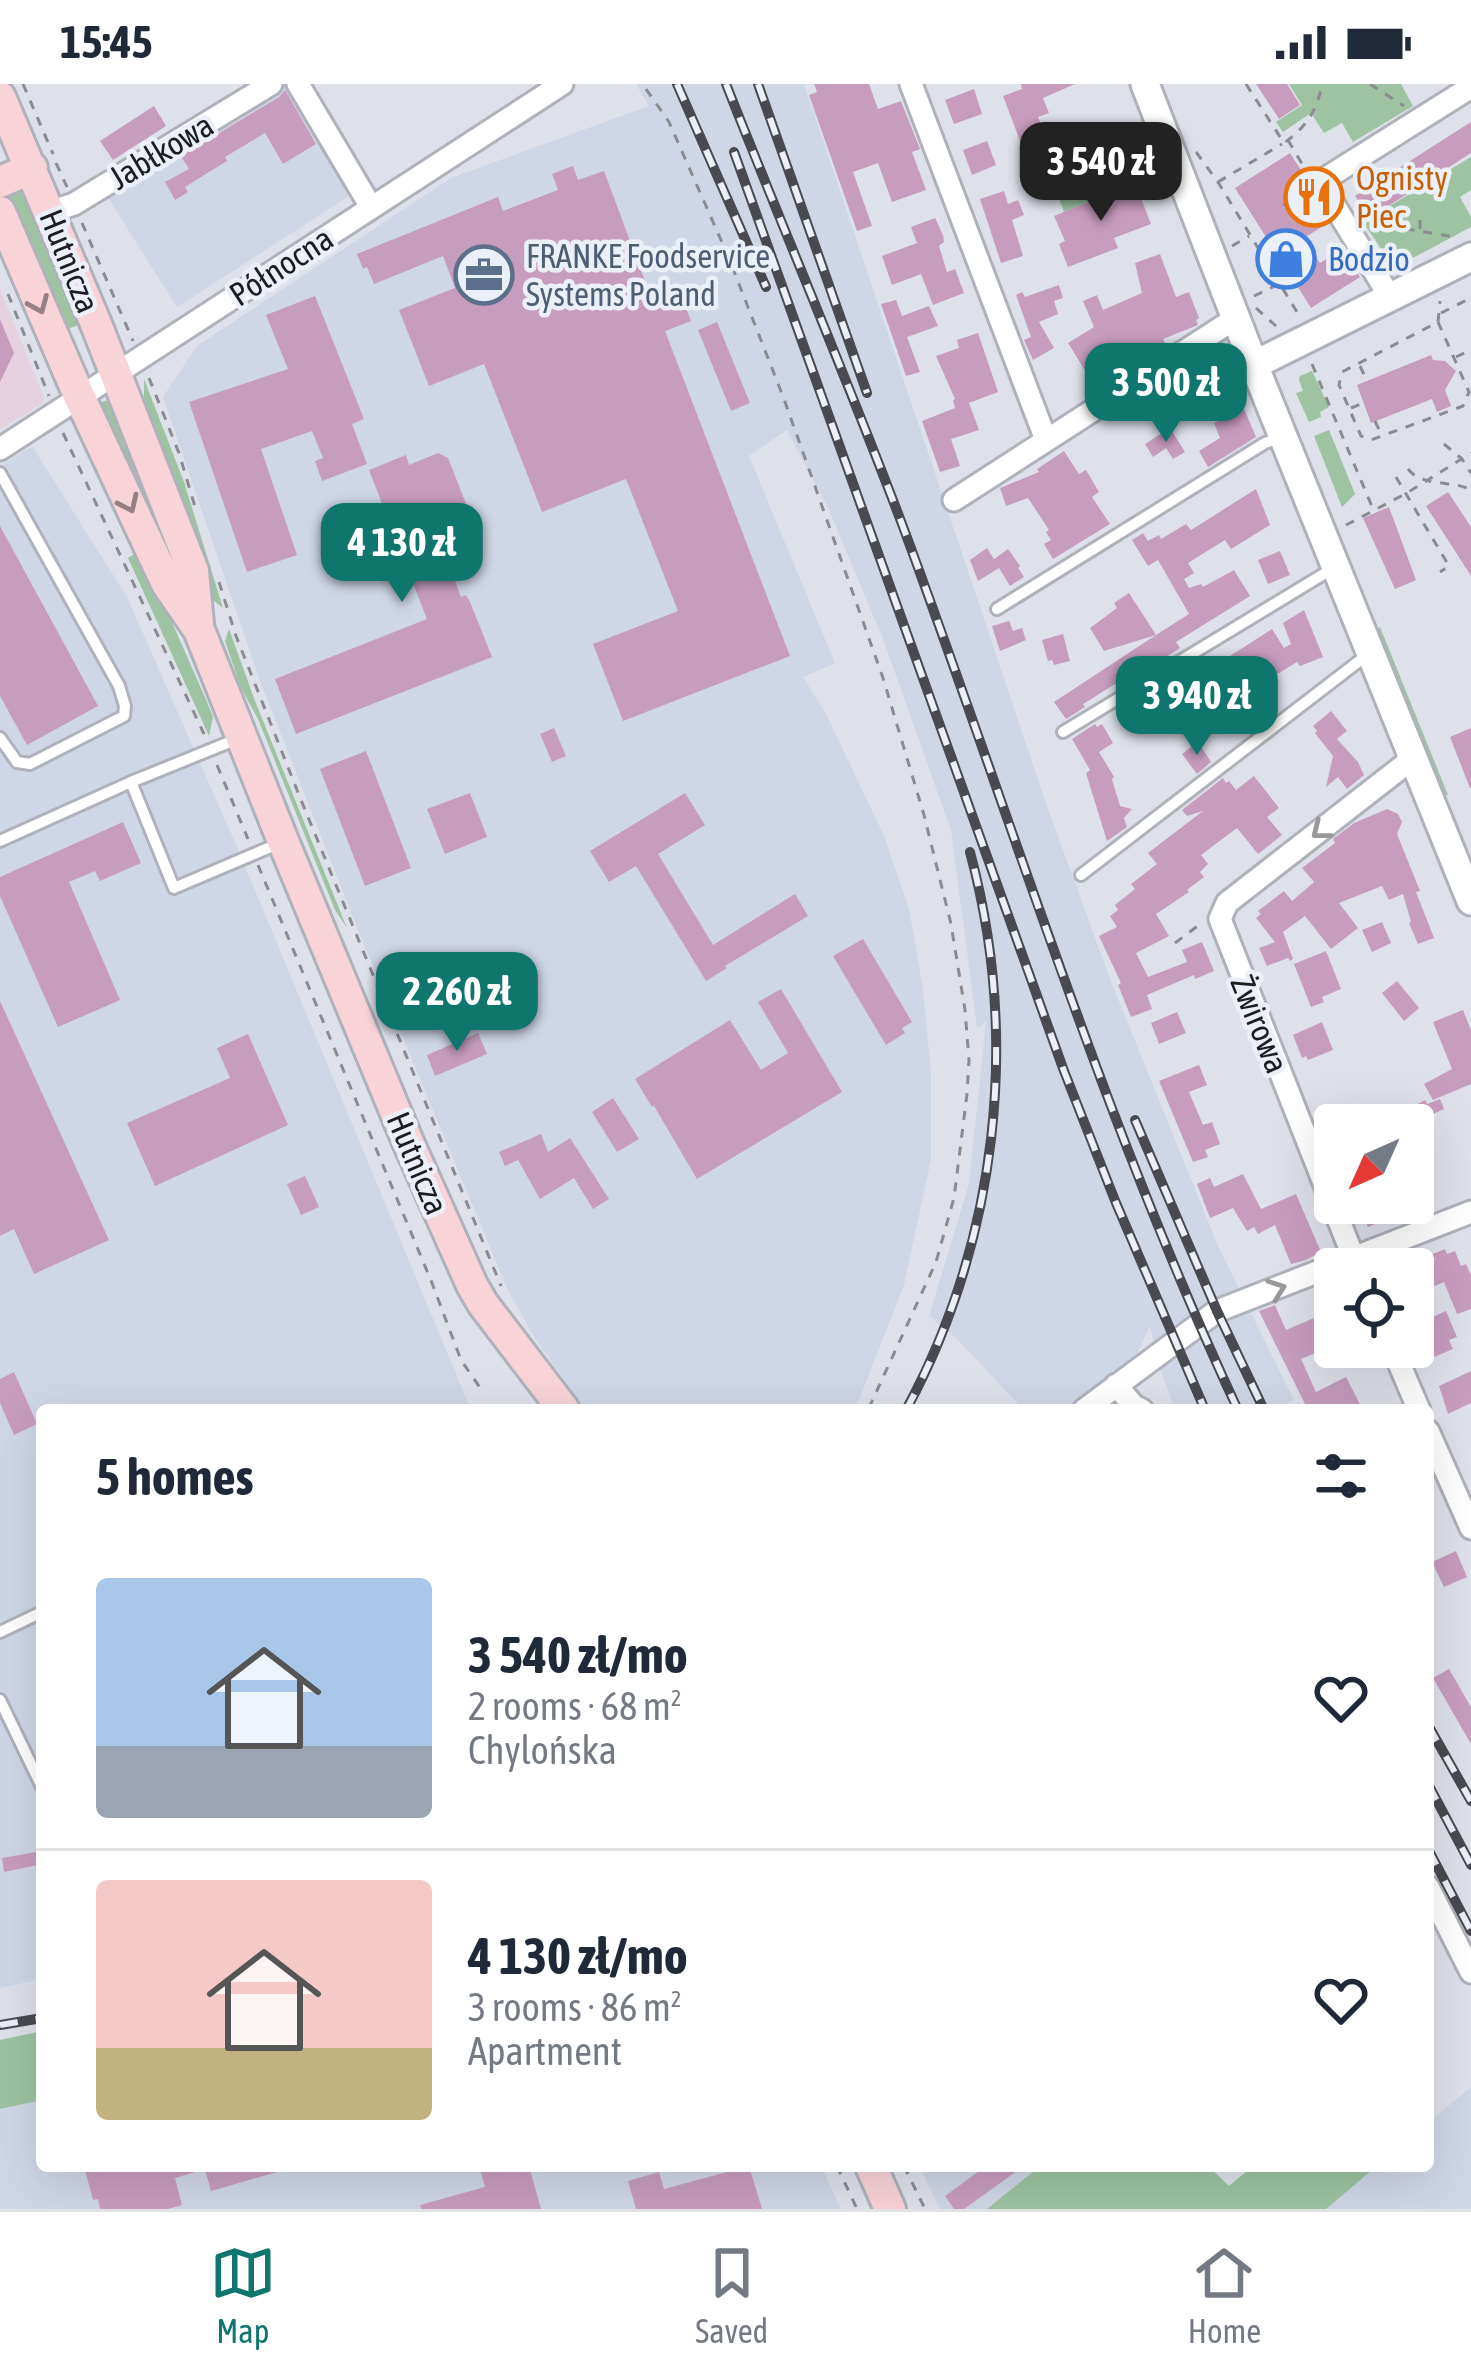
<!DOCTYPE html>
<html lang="en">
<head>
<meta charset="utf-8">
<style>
  :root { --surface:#fff; --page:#f6f6f7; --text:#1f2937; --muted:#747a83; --line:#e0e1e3; --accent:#0f766e }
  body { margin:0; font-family:"Asap Condensed",sans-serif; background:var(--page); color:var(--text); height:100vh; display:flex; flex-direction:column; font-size:45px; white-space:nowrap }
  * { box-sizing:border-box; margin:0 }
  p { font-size:39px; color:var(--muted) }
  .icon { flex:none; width:66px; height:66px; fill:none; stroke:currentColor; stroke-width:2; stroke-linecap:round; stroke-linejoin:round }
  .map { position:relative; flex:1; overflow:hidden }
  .sheet { position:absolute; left:36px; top:1320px; width:1398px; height:768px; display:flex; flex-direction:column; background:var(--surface); border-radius:12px; box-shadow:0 12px 48px #0002 }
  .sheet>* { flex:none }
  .needle { width:78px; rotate:225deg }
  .fabs { position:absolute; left:1314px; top:1020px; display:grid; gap:24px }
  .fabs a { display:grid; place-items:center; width:120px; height:120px; border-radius:12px; background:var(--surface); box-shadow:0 12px 48px #0002; font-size:60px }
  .price { position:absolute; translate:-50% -102px; padding:0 27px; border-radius:24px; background:var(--accent); color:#fff; font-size:39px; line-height:78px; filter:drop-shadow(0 3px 6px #0008) }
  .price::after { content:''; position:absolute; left:50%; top:72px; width:36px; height:27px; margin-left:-18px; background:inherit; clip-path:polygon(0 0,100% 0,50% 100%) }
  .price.current { background:#222; color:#fff }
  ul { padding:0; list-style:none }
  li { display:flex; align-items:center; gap:36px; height:300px; padding:0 60px }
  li+li { border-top:3px solid var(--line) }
  li span { display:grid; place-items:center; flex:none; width:336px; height:240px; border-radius:12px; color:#555 }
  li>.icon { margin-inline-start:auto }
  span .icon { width:144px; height:144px; fill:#fffc; stroke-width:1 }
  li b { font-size:51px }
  h2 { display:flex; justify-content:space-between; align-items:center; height:144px; padding:0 60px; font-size:51px }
  .status { display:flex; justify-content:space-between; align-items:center; height:84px; padding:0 60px; background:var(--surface); direction:ltr }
  .status svg { height:33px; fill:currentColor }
  .tabs { display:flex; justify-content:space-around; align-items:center; height:168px; border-top:3px solid var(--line); background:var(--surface); font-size:33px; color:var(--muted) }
  .tabs a { display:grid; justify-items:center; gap:6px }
  .tabs .current { color:var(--accent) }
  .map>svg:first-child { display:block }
  .commercial { fill:#e6d1de }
  .built { fill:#cfd6e5 }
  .green { fill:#9dc3a3 }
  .building { fill:#c79dbe }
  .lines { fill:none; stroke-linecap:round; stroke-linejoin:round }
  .service-casing { stroke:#afb2ba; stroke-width:16 }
  .minor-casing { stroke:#afb2ba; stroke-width:27 }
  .tertiary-casing { stroke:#afb2ba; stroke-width:33 }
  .secondary-casing { stroke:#afb2ba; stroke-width:36 }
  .path { stroke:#8a8c92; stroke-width:3; stroke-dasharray:9 9; stroke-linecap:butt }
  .service { stroke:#fff; stroke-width:10 }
  .minor { stroke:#fff; stroke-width:21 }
  .tertiary { stroke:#fff; stroke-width:27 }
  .secondary { stroke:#f8d3d8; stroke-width:30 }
  .rail-casing { stroke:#494a4f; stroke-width:10 }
  .rail { stroke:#ebeff7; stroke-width:6; stroke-dasharray:18; stroke-linecap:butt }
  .oneway { stroke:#958185 }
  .oneway2 { stroke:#99999b }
  .labels { text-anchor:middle; stroke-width:9; stroke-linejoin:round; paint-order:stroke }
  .street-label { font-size:33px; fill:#1c1d20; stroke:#ebeff7 }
  .food-label { font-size:33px; fill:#c56008; stroke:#ebeff7; text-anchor:start }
  .service-label { font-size:33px; fill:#4e5e75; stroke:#ebeff7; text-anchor:start }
  .shop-label { font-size:33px; fill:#366cbe; stroke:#ebeff7; text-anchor:start }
</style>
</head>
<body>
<div class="status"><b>15:45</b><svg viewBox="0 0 49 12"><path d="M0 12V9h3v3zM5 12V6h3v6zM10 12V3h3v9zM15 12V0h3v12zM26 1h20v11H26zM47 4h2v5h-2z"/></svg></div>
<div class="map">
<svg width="1471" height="2125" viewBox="0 0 1471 2125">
  <rect width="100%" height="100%" fill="#dee1ea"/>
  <path class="commercial" d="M0,205L44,313L41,320L0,345Z"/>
  <path class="built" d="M285,0L351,111L177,223L105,109Z
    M636,0H804L1048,725L1112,900L1218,1162L1294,1316L1274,1326H1175L1161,1287L1150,1242L1111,1326H1024L957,1255L929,1232L969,1100L986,937L977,944L951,746L883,555L829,426L787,346L749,372L835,579L803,593L826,630L884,752L909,825L923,905L931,990V1075L904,1201L855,1326H586L534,1253L507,1204L356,841L260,597L163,313L197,262L451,94L649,22Z
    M32,362L127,513L237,763L471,1326H42V1895L0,1904V382Z
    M1471,2003V2125H1326L1377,2082H1428V2039Z
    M42,2015V2082H821L841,2125H0V2023Z
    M919,2082H1040L987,2125H940Z"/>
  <path class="green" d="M1289,0H1401L1413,22L1353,58L1342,39L1324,49L1311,29L1283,48L1276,38L1302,21Z
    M1134,43L1153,91L1064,128L1046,78Z
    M1471,73V106L1460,113L1471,133V143L1394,184L1363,138Z
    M18,107L28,111L81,240L62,247L10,120L11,112Z
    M1312,287L1329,323L1320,328L1321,333L1309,338L1296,309L1303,307L1299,296L1300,292Z
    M144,295L184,398L223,524L213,516L180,411L144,314Z
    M108,316L112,318L196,531L98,325L102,318Z
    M1329,346L1355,410L1342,423L1314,352Z
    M136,469L153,495L207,618L213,633L209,652L128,474Z
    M1380,543L1448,711L1440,710L1374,548Z
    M229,545L255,617L347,844L335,826L258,635L241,604L225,557Z
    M42,1947V2016L0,2025V1956Z
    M1040,2082H1208L1229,2102L1253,2082H1377L1326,2125H987Z"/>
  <path class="building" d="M814,0H869L878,25L901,17L920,65L912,68L926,106L892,118L878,79L853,88L872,142L857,147L809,11L817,8Z
    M1021,0H1075L1043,14L1049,29L1038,33L1054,73L1030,83L1003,12L1022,5Z
    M1256,0H1287L1300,21L1279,35Z
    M974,5L982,30L954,40L945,16Z
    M285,6L316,60L283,80L265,49L225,73L227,77L185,103L188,108L175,116L165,98L189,85L181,72L279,13Z
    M154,22L166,42L113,76L100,57Z
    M1471,38V69L1370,134L1355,112Z
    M987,57L996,81L972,91L963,66Z
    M1290,69L1306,94L1307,106L1328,139L1304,154L1320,179L1343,165L1360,193L1311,224L1235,104Z
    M573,82L578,96L604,87L651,213L678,203L691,237L665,247L790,572L623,637L593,560L678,527L626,395L542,428L484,280L429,302L399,226L455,204L443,172L374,200L367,183L363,185L357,170L498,113L503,127L558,106L552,90Z
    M1135,99L1151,140L1114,154L1118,164L1068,183L1059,160L1065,157L1054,132Z
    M1004,107L1008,120L1018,116L1024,131L1012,136L1023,172L1001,179L980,115Z
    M935,134L943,151L944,158L939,162L947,188L955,185L964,209L933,221L921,190L892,201L882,172L917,159L911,143Z
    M1160,170L1176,213L1189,208L1199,234L1196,236L1198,241L1163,255L1166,261L1106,300L1099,291L1091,296L1068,259L1094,243L1083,217L1097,211L1103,226L1142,209L1135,179Z
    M1059,201L1063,214L1054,217L1058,230L1039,238L1054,264L1033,276L1024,256L1031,253L1016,211L1022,208L1025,213Z
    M315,212L364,335L352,340L367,380L322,397L315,377L323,374L312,347L261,365L297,471L247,488L189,318L288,285L266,231Z
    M896,216L902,232L929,222L938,242L907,253L920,288L906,292L881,220Z
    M0,235L14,269L0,298Z
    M717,238L750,319L731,327L698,246Z
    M978,249L998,308L969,319L979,346L951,355L960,382L940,388L922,337L955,324L953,316L955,315L936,272L959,264L957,256Z
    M1431,271L1433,276L1445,277L1456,287L1445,306L1451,322L1437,328L1432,315L1371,339L1357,301Z
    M1194,282L1209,307L1173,330L1158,305Z
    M1236,306L1256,353L1208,383L1199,367L1220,354L1214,339L1226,334L1216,316Z
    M1170,344L1185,368L1173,375L1166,364L1153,373L1145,360Z
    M1064,367L1079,390L1086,386L1099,408L1092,413L1110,440L1053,475L1044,460L1051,456L1046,448L1049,446L1028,414L1006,422L1000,404L1039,388L1037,385Z
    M438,369L448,374L476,445L441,459L461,513L466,511L470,518L492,573L296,650L275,595L427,535L369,386L406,371L409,381Z
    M1256,405L1270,441L1231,465L1225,456L1188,479L1194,489L1184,495L1189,504L1201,500L1203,503L1234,486L1250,512L1176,558L1180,564L1145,586L1142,583L1088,617L1083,620L1085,623L1066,635L1054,618L1156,551L1104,567L1090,544L1117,524L1114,519L1129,509L1156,551L1189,530L1158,476L1148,482L1132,456L1143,449L1148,457L1159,451L1161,455L1186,440L1191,446Z
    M1448,408L1471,443V492L1426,422Z
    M1389,423L1416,496L1395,505L1363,434Z
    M0,442L98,622L27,661L0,612Z
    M987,464L994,475L1008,465L1020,482L1018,484L1024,493L1010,502L999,484L978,497L970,476Z
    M1280,467L1290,491L1268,500L1258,476Z
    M1304,526L1323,573L1300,582L1297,578L1226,622L1205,588L1272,545L1284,564L1291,560L1283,539Z
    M1009,537L1013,547L1022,544L1026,556L1000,567L992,542Z
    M1063,550L1070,577L1054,581L1052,576L1048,577L1042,556Z
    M1154,607L1166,626L1147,638L1135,619Z
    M1331,627L1347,647L1337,655L1358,678L1364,691L1347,705L1338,693L1326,703L1333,672L1315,649L1317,647L1313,642Z
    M1095,640L1097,643L1102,640L1113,659L1099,668L1114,693L1112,695L1120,722L1132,725L1124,734L1127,743L1107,757L1086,689L1090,686L1072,655Z
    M554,644L566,672L552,678L540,650Z
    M1471,644V704H1470L1450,653Z
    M1198,658L1211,678L1197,690L1182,670Z
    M366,667L411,784L365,802L320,685Z
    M1254,692L1279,724L1267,733L1282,751L1258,770L1237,744L1201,771L1208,780L1200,788L1204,793L1187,806L1189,808L1156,830L1169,852L1136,869L1148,893L1187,878L1182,866L1202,858L1214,887L1195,895L1194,891L1147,911L1152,925L1131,933L1118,901L1121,899L1099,852L1117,843L1110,832L1118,826L1115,821L1135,805L1131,800L1157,780L1148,769L1203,727L1187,732L1182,726L1223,694L1226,699L1229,697L1236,706Z
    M470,709L487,753L445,770L427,725Z
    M685,709L705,741L658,770L713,861L795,810L808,832L725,882L727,884L706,897L636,782L609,798L590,767Z
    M1387,725L1398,730L1402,738L1397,750L1420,807L1416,808L1434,854L1418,860L1409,839L1411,838L1403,810L1389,816L1382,802L1339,819L1358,844L1331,865L1305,832L1283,848L1293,875L1290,877L1288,874L1267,882L1259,864L1275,858L1256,834L1261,830L1258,827L1284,807L1292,817L1314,798L1302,784L1335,759L1333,755L1354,739Z
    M123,738L141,779L100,797L95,787L69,798L120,916L58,943L0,812V793Z
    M1382,838L1391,859L1372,868L1362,846Z
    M863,855L912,938L902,944L905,949L886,961L833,872Z
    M1326,867L1341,905L1322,913L1324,918L1311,923L1294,880Z
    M494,877L503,898L429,931L417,903L454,888L456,893Z
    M1397,897L1419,924L1404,937L1382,909Z
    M781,905L842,1008L697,1095L654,1022L652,1023L635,995L730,936L761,986L788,969L758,918Z
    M0,917L109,1156L34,1190L14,1145L0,1152Z
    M1463,926L1471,946V1000L1433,1016L1424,1000L1452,985L1433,938Z
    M1177,928L1186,949L1159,960L1151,939Z
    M1322,938L1333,966L1308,976L1306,972L1302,974L1293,951Z
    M478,949L487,970L435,992L427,971Z
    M248,950L288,1041L155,1102L127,1039L230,994L217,964Z
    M1199,981L1207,1001L1189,1008L1203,1041L1212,1038L1220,1060L1205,1066L1208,1073L1193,1078L1159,997Z
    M613,1014L639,1055L617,1068L592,1028Z
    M1440,1015L1444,1025L1410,1041H1376L1411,1026L1410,1024L1425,1016L1427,1020Z
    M541,1050L548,1068L570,1054L609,1115L593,1125L574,1094L540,1115L518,1076L505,1082L499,1068Z
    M1243,1090L1261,1125L1296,1110L1321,1168L1306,1176L1291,1180L1275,1141L1258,1150L1254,1143L1247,1147L1233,1124L1210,1134L1197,1100L1210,1094L1214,1103Z
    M305,1092L319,1123L301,1131L287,1100Z
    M1358,1119H1426L1368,1143Z
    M1445,1165L1447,1170L1455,1167L1461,1182L1466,1180L1471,1191V1225L1457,1230L1444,1198L1413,1211V1178Z
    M1275,1221L1286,1246L1335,1225V1261L1301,1275L1316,1308L1346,1293L1363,1326H1308L1259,1227Z
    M1446,1227L1457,1253L1449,1256L1453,1265L1427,1276L1413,1242Z
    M1471,1287V1319L1448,1330L1439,1302Z
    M14,1288L37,1340L14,1351L0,1319V1295Z
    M1456,1467L1467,1493L1444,1503L1432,1478Z
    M1449,1585L1471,1623V1660L1433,1594Z
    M42,1767V1780L4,1788L2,1774Z
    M84,2082H201L202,2086L175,2094L182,2121L168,2125H100L98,2115L93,2116Z
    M204,2082H284V2086L211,2107Z
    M479,2082H529L541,2125H421L420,2121L485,2103Z
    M749,2082L762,2125H636L628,2097L659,2088L664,2105Z
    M986,2082H1024L964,2125H954L945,2112Z"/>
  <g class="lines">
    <defs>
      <path id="service" d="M0,389L119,602L125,622L124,632L30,680L17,678L0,654
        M997,525L1265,359L1282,353
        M1063,648L1332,485
        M131,698L174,804L280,759
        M0,757L131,698L237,655
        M1081,791L1367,571
        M0,1548L42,1528
        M0,1616L42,1703"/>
      <path id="minor" d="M298,0L371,123
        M911,0L1046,356
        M50,128L74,120L271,0
        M1390,213L1320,98L1471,3
        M0,365L562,0
        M954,416L1236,234
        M1358,1185L1220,835L1227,819L1412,675
        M1392,1263L1419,1326
        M1116,1301L1134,1322L1142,1326
        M1084,1326L1217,1227L1471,1128
        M1428,1347L1471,1444
        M1428,1803L1471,1888"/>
      <path id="tertiary" d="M1145,0L1254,281L1471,817
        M1254,281L1471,173"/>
      <path id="secondary" d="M0,13L96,240L193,487L198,540
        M0,98L32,84
        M0,128L80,314L167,500L199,546L283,757L408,1058L472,1201L483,1220L564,1326
        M871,2082L890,2125"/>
    </defs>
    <use href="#service" class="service-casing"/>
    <use href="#minor" class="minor-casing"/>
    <use href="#tertiary" class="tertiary-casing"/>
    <use href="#secondary" class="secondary-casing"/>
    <path class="path" d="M23,0L53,70
      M1246,0L1284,59C1306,43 1317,27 1322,0
      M1370,0L1404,22
      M646,5L669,38L728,172L784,315L883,594L924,731L951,840L965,926L969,976L967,1010L954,1114L936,1178L868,1326
      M1288,56L1305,85
      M1196,68L1218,98L1300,233
      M56,79L67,103
      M1218,98L1282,60
      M1283,121L1304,108
      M82,139L133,257
      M1370,139L1455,153
      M1420,145V133
      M1232,162L1249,152
      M8,210L49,312
      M1254,212L1277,201
      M1256,224L1276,242
      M1441,229L1471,214
      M1438,238L1469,308L1463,322L1371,356L1361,352L1339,301L1342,288L1438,238L1440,217
      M1456,273L1471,266
      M1312,280L1373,425
      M1360,282L1367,297
      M149,294L179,369L196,426
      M1351,324L1363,319
      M1375,337L1382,352
      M63,349L204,650
      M1444,360L1462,375L1471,389
      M1408,385C1423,404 1451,395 1471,406
      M1396,393L1449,482L1440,488
      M1346,441L1407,409L1471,369
      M219,498L236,552L301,716L501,1202
      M217,681L248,755
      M258,781L432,1199L461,1276L483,1308
      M1175,859L1203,838
      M837,2082L857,2125
      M904,2082L925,2125"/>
    <use href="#service" class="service"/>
    <use href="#minor" class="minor"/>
    <use href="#tertiary" class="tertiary"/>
    <use href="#secondary" class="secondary"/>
    <defs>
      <path id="rail" d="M677,0L766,203
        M726,0C784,147 846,292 902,440C1012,736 1104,1039 1238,1326
        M758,0L867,309
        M734,68L1064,987L1116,1119L1205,1326
        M1135,1036L1217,1227L1264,1326
        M906,1326C998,1156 1020,954 970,768
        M1428,1641L1471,1717
        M1428,1700L1471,1781
        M1428,1765L1471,1847
        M0,1941L42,1934"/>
    </defs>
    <use href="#rail" class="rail-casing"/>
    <use href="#rail" class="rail"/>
  </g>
  <defs><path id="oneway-chevron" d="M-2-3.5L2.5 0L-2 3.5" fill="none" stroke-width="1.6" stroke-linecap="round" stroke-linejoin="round" transform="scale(3)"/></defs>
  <g class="oneway">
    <use href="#oneway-chevron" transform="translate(39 221) rotate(67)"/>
    <use href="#oneway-chevron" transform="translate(129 420) rotate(65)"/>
  </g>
  <g class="oneway2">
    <use href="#oneway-chevron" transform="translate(1320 747) rotate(142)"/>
    <use href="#oneway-chevron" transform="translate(1277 1205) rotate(-20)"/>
  </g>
  <defs>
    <symbol id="restaurant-ring" viewBox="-11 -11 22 22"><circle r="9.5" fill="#ebeff7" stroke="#e8710a" stroke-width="1.5"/><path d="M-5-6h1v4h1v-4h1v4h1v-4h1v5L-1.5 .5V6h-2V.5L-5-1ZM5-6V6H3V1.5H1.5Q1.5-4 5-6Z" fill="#e8710a"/></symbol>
    <symbol id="shop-ring" viewBox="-11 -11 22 22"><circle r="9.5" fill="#ebeff7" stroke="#3f7fe0" stroke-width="1.5"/><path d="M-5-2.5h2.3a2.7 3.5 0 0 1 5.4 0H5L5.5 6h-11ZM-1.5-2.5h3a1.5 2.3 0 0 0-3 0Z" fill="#3f7fe0"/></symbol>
    <symbol id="office-ring" viewBox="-11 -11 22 22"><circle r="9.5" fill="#ebeff7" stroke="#5c6f8a" stroke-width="1.5"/><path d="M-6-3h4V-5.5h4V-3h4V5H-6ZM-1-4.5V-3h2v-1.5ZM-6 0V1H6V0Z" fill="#5c6f8a"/></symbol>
  </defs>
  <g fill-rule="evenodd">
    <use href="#restaurant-ring" x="1281" y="80" width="66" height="66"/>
    <use href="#shop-ring" x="1253" y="142" width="66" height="66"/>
    <use href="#office-ring" x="451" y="158" width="66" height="66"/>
  </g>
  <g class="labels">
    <g class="street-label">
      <text transform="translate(161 67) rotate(-31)" y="12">Jabłkowa</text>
      <text transform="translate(70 177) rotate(68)" y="12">Hutnicza</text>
      <text transform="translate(281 182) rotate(-33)" y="12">Północna</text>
      <text transform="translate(1260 940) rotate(68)" y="12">Żwirowa</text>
      <text transform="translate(418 1079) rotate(67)" y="12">Hutnicza</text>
    </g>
    <g class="food-label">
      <text x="1356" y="106">Ognisty<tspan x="1356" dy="38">Piec</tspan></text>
    </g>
    <g class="service-label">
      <text x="526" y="184">FRANKE Foodservice<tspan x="526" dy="38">Systems Poland</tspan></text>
    </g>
    <g class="shop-label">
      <text x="1328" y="187">Bodzio</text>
    </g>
  </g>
</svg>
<div class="fabs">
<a><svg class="needle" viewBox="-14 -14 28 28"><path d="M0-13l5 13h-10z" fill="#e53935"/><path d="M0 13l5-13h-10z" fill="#747a83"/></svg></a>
<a><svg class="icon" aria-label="locate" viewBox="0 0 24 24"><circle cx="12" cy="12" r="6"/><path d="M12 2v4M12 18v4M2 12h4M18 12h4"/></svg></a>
</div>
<b class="price current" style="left:1101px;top:140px">3 540 zł</b>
<b class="price" style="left:1166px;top:361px">3 500 zł</b>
<b class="price" style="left:402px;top:521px">4 130 zł</b>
<b class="price" style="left:1197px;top:674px">3 940 zł</b>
<b class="price" style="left:457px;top:970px">2 260 zł</b>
<section class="sheet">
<h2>5 homes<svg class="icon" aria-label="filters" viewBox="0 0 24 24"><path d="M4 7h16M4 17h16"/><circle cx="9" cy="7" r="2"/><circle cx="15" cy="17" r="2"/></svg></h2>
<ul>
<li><span style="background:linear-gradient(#a9c7e8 70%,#9aa5b1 0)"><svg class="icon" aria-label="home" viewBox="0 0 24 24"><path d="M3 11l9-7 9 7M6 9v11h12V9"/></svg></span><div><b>3 540 zł/mo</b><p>2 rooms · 68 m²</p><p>Chylońska</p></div><svg class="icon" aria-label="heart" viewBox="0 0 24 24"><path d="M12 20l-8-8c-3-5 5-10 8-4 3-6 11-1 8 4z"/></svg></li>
<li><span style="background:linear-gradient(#f6c9c9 70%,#c2b280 0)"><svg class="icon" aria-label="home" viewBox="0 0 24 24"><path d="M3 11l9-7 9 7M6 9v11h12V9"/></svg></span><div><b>4 130 zł/mo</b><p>3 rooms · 86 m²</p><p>Apartment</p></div><svg class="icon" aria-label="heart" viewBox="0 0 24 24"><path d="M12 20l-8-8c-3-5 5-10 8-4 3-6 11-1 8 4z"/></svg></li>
</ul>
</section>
</div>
<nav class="tabs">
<a class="current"><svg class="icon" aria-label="map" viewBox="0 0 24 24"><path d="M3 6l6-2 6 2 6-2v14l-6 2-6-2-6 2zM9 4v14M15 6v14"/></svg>Map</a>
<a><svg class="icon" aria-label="saved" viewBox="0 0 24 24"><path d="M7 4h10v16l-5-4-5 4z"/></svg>Saved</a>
<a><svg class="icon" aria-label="home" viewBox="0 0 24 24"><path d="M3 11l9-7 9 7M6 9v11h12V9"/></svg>Home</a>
</nav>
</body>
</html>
